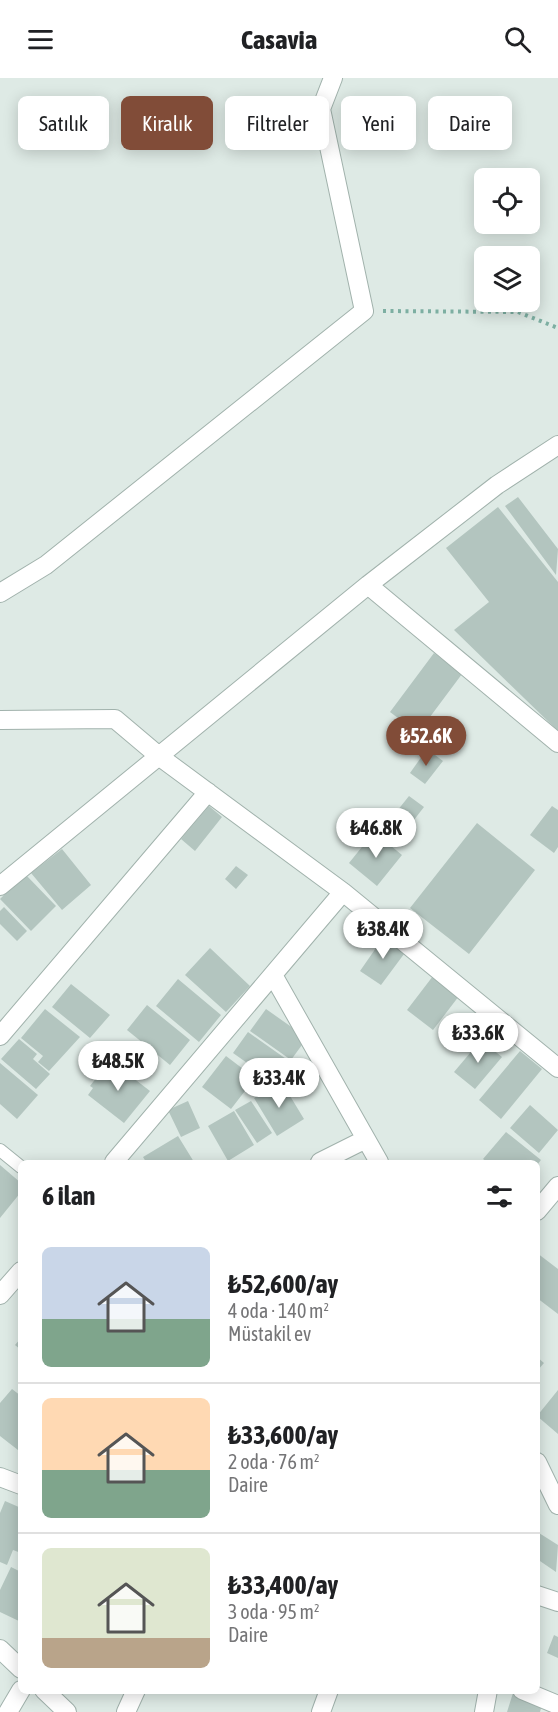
<!DOCTYPE html>
<html lang="tr">
<head>
<meta charset="utf-8">
<style>
  :root { --surface:#fff; --page:#f6f6f6; --text:#202124; --muted:#757577; --line:#e0e0e0; --accent:#814c38 }
  body { margin:0; font-family:"Asap Condensed",sans-serif; background:var(--page); color:var(--text); height:100vh; display:flex; flex-direction:column; font-size:22px; white-space:nowrap }
  * { box-sizing:border-box; margin:0 }
  p { font-size:20px; color:var(--muted) }
  .icon { flex:none; width:33px; height:33px; fill:none; stroke:currentColor; stroke-width:2; stroke-linecap:round; stroke-linejoin:round }
  .map { position:relative; flex:1; overflow:hidden }
  .details { position:absolute; left:18px; top:1082px; width:522px; height:534px; display:flex; flex-direction:column; background:var(--surface); border-radius:9px; box-shadow:0 3px 15px #0003 }
  .details>* { flex:none }
  .hud { position:absolute; left:18px; top:18px; width:522px; height:54px; display:flex; gap:12px }
  .tools { position:absolute; left:474px; top:90px; display:grid; gap:12px }
  .tools a { display:grid; place-items:center; width:66px; height:66px; border-radius:9px; background:var(--surface); box-shadow:0 3px 15px #0003; font-size:30px }
  .price { position:absolute; translate:-50% -51px; padding:0 14px; border-radius:21px; background:#fff; color:#222; font-size:20px; line-height:39px; filter:drop-shadow(0 2px 3px #0008) }
  .price::after { content:''; position:absolute; left:50%; top:36px; width:18px; height:14px; margin-left:-9px; background:inherit; clip-path:polygon(0 0,100% 0,50% 100%) }
  .price.current { background:var(--accent); color:#fff }
  ul { padding:0; list-style:none }
  li { display:flex; align-items:center; gap:18px; height:150px; padding:0 24px }
  li+li { border-top:2px solid var(--line) }
  li span { display:grid; place-items:center; flex:none; width:168px; height:120px; border-radius:9px; color:#555 }
  li>.icon { margin-inline-start:auto }
  span .icon { width:72px; height:72px; fill:#fffc; stroke-width:1 }
  li b { font-size:26px }
  h2 { display:flex; justify-content:space-between; align-items:center; height:72px; padding:0 24px; font-size:26px }
  .tag { padding:0 21px; border-radius:9px; background:var(--surface); box-shadow:0 3px 15px #0003; font-size:21px; line-height:54px }
  .tag.current { background:var(--accent); color:#fff }
  header { display:flex; justify-content:space-between; align-items:center; height:78px; padding:0 24px; background:var(--surface); font-size:27px; font-weight:700 }
  .map>svg:first-child { display:block }
  .building { fill:#b3c5bf }
  .lines { fill:none; stroke-linecap:round; stroke-linejoin:round }
  .service-casing { stroke:#a1b2ac; stroke-width:14 }
  .minor-casing { stroke:#a1b2ac; stroke-width:20 }
  .path { stroke:#7dafa2; stroke-width:4; stroke-dasharray:3 4.5; stroke-linecap:butt }
  .service { stroke:#fff; stroke-width:12 }
  .minor { stroke:#fff; stroke-width:18 }
</style>
</head>
<body>
<header><svg class="icon" aria-label="menu" viewBox="0 0 24 24"><path d="M4 6h16M4 12h16M4 18h16"/></svg>Casavia<svg class="icon" aria-label="search" viewBox="0 0 24 24"><circle cx="10" cy="10" r="6"/><path d="M15 15l6 6"/></svg></header>
<div class="map">
<svg width="558" height="1634" viewBox="0 0 558 1634">
  <rect width="100%" height="100%" fill="#deeae5"/>
  <path class="building" d="M518,419L558,471L556,497L505,428Z
    M498,429L558,504V653L454,552L489,524L446,470Z
    M434,575L462,596L418,655L390,634Z
    M427,671L443,683L425,706L410,695Z
    M409,718L424,729L396,765L381,753Z
    M209,728L222,739L195,773L181,761Z
    M552,728L558,732V769L554,775L530,757Z
    M477,745L535,792L469,876L410,830Z
    M374,754L402,777L377,808L349,785Z
    M62,771L91,807L62,832L31,795Z
    M236,788L248,797L236,811L225,801Z
    M25,796L56,828L31,853L0,821Z
    M4,829L27,853L17,863L0,846V833Z
    M385,857L407,872L381,907L360,893Z
    M210,870L250,908L226,934L185,897Z
    M433,898L459,918L433,952L407,932Z
    M178,901L221,937L199,964L156,928Z
    M71,906L110,937L90,960L52,929Z
    M147,927L190,962L170,987L127,952Z
    M45,931L80,959L49,993L38,984L43,978L21,960Z
    M266,931L307,960L291,982L250,953Z
    M248,954L289,983L274,1004L233,975Z
    M19,961L37,976L33,981L50,996L36,1011L1,981Z
    M481,962L502,979L475,1011L454,994Z
    M520,973L542,991L501,1041L479,1022Z
    M226,978L255,1000L231,1031L202,1009Z
    M110,982L150,1013L124,1045L88,1017L93,1010L90,1008Z
    M0,985L38,1017L17,1041L0,1026Z
    M281,1003L304,1041L277,1058L254,1020Z
    M188,1023L200,1050L181,1059L168,1032Z
    M251,1023L272,1055L257,1065L235,1032Z
    M530,1027L558,1052L539,1075L510,1050Z
    M234,1033L254,1067L228,1083L208,1048Z
    M506,1054L541,1082L537,1087V1084H487L483,1081Z
    M178,1058L194,1084H146L143,1079Z
    M0,1087L21,1105V1114L0,1140Z
    M537,1175L558,1191V1236L537,1220Z
    M21,1260V1272L15,1267Z
    M537,1279L544,1285L537,1293Z
    M12,1311L21,1318V1369L18,1372L0,1358V1325Z
    M558,1312V1356L537,1338Z
    M5,1423L21,1430V1475L13,1472L7,1487L0,1484V1435Z
    M539,1455L558,1467L556,1494L537,1481Z
    M11,1489L21,1494V1544L0,1534V1512Z
    M554,1557L558,1559V1580L547,1575Z
    M513,1615L543,1623L540,1634H507Z"/>
  <g class="lines">
    <defs>
      <path id="service" d="M0,1072L21,1089"/>
      <path id="minor" d="M558,367L497,407L368,507L558,665
        M0,515L46,487L364,233L321,31L333,0
        M0,642L115,641L160,679L343,814
        M0,808L368,507
        M273,897L379,1084
        M0,958L208,714
        M114,1084L343,814L558,990
        M320,1084L366,1061
        M537,1133L558,1108
        M0,1217L21,1193
        M537,1384L558,1427
        M0,1399L21,1407
        M537,1517L558,1524
        M0,1571L21,1591
        M44,1612L67,1634
        M522,1612L558,1627
        M8,1634L21,1612
        M126,1634L136,1612
        M321,1634L329,1612
        M484,1634L488,1612"/>
    </defs>
    <use href="#service" class="service-casing"/>
    <use href="#minor" class="minor-casing"/>
    <path class="path" d="M383,233L518,234L558,250"/>
    <use href="#service" class="service"/>
    <use href="#minor" class="minor"/>
  </g>
</svg>
<div class="tools">
<a><svg class="icon" aria-label="locate" viewBox="0 0 24 24"><circle cx="12" cy="12" r="6"/><path d="M12 2v4M12 18v4M2 12h4M18 12h4"/></svg></a>
<a><svg class="icon" aria-label="layers" viewBox="0 0 24 24"><path d="M12 4l9 5-9 5-9-5zM3 14l9 5 9-5"/></svg></a>
</div>
<b class="price current" style="left:426px;top:689px">₺52.6K</b>
<b class="price" style="left:376px;top:781px">₺46.8K</b>
<b class="price" style="left:383px;top:882px">₺38.4K</b>
<b class="price" style="left:478px;top:986px">₺33.6K</b>
<b class="price" style="left:118px;top:1014px">₺48.5K</b>
<b class="price" style="left:279px;top:1031px">₺33.4K</b>
<div class="hud">
<a class="tag">Satılık</a>
<a class="tag current">Kiralık</a>
<a class="tag">Filtreler</a>
<a class="tag">Yeni</a>
<a class="tag">Daire</a>
</div>
<section class="details">
<h2>6 ilan<svg class="icon" aria-label="filters" viewBox="0 0 24 24"><path d="M4 7h16M4 17h16"/><circle cx="9" cy="7" r="2"/><circle cx="15" cy="17" r="2"/></svg></h2>
<ul>
<li><span style="background:linear-gradient(#c9d6e8 60%,#7fa58c 0)"><svg class="icon" aria-label="home" viewBox="0 0 24 24"><path d="M3 11l9-7 9 7M6 9v11h12V9"/></svg></span><div><b>₺52,600/ay</b><p>4 oda · 140 m²</p><p>Müstakil ev</p></div></li>
<li><span style="background:linear-gradient(#ffd9b3 60%,#7fa58c 0)"><svg class="icon" aria-label="home" viewBox="0 0 24 24"><path d="M3 11l9-7 9 7M6 9v11h12V9"/></svg></span><div><b>₺33,600/ay</b><p>2 oda · 76 m²</p><p>Daire</p></div></li>
<li><span style="background:linear-gradient(#dfe7d0 75%,#b9a48a 0)"><svg class="icon" aria-label="home" viewBox="0 0 24 24"><path d="M3 11l9-7 9 7M6 9v11h12V9"/></svg></span><div><b>₺33,400/ay</b><p>3 oda · 95 m²</p><p>Daire</p></div></li>
</ul>
</section>
</div>
</body>
</html>
